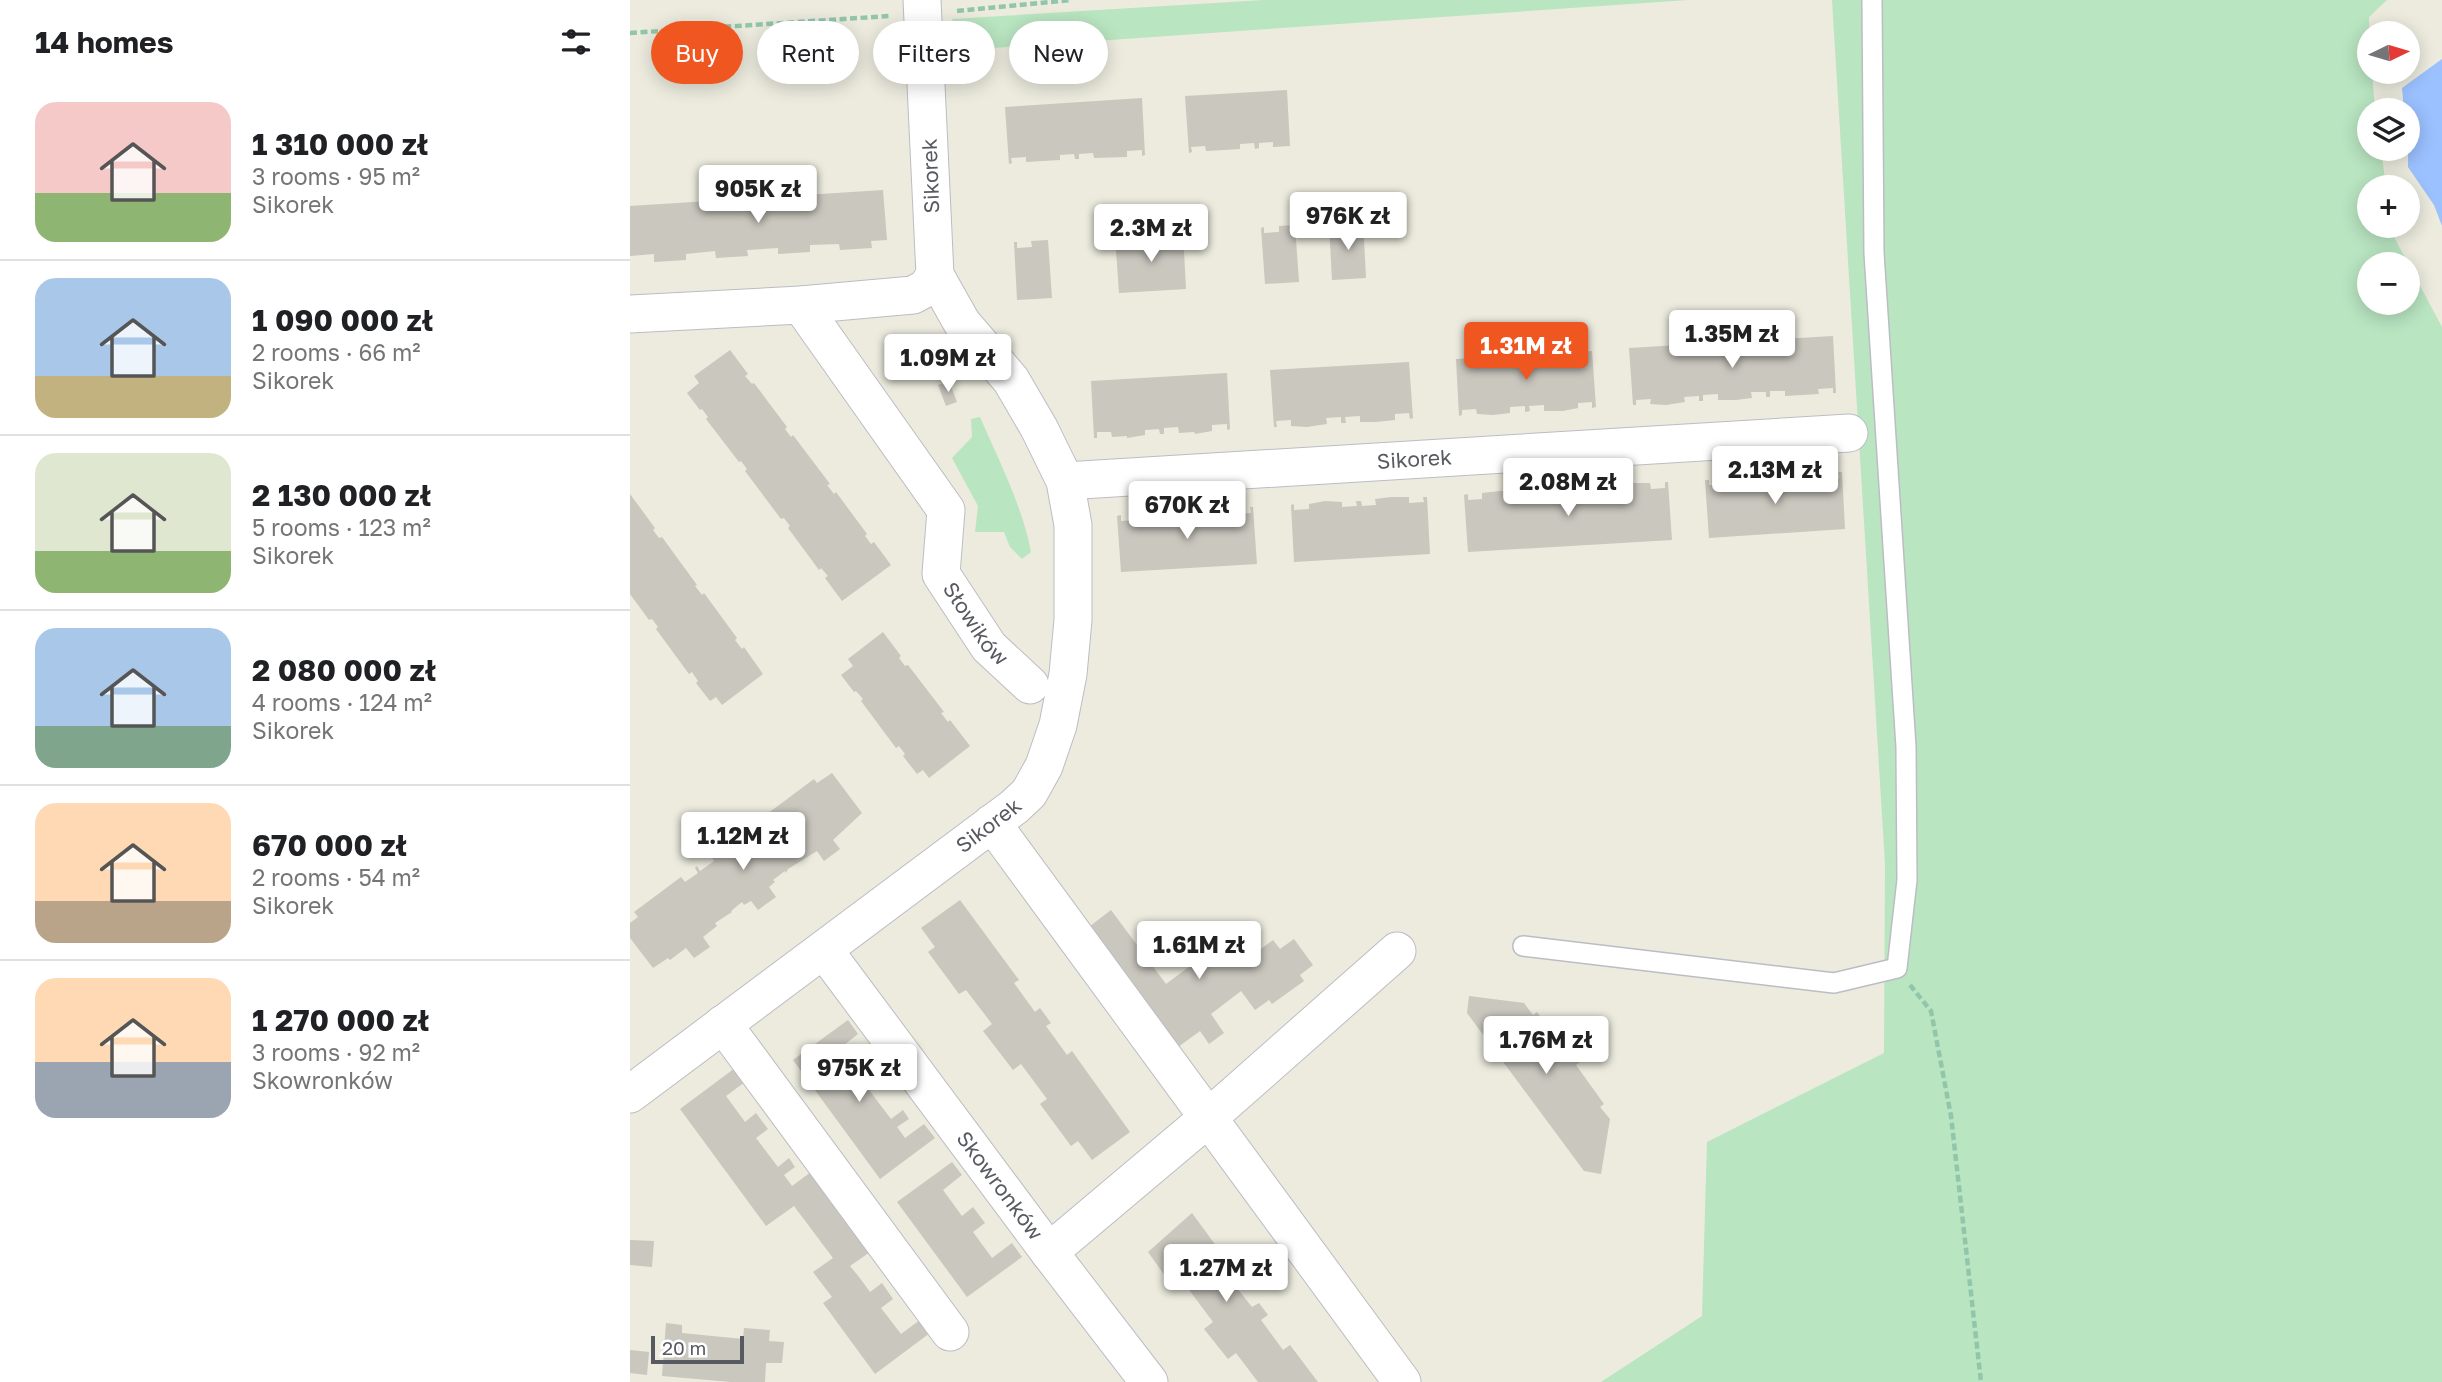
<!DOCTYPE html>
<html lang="en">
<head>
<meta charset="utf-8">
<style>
  :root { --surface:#fff; --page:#f6f6f6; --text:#202124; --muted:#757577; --line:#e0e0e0; --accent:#f05720 }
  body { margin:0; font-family:"Golos Text",sans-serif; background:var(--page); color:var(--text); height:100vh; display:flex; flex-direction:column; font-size:26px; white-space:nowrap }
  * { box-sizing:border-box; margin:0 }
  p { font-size:23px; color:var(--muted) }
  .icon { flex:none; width:38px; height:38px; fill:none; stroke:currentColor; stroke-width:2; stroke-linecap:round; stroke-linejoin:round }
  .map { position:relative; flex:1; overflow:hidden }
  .drawer { display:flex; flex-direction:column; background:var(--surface); width:630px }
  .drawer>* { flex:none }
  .banner { position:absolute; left:21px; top:21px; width:665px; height:63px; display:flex; gap:14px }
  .needle { width:46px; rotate:85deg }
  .controls { position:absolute; left:1727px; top:21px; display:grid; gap:14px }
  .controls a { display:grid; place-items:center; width:63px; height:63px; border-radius:50%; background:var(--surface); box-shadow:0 4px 18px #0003; font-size:35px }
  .scale { position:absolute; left:21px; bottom:18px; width:93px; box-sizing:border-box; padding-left:7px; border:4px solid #585a61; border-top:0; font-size:19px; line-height:24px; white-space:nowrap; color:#585a61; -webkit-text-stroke:5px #fff; paint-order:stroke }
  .price { position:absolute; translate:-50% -60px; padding:0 16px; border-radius:7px; background:#fff; color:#222; font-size:23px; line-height:46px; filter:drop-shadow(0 2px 4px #0008) }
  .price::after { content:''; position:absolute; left:50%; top:42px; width:21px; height:16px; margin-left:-10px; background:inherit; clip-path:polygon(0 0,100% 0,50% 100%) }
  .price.on { background:var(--accent); color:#fff }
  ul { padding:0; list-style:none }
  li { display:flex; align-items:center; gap:21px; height:175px; padding:0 35px }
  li+li { border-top:2px solid var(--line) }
  li span { display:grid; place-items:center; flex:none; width:196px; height:140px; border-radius:21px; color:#555 }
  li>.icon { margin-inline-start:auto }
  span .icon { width:84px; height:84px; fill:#fffc; stroke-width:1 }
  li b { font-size:30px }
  h2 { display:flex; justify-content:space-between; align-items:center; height:84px; padding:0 35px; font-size:30px }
  .tag { padding:0 24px; border-radius:32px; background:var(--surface); box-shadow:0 4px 18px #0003; font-size:24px; line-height:63px }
  .tag.on { background:var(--accent); color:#fff }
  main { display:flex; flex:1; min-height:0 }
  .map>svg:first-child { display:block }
  .green { fill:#b9e5c1; fill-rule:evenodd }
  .water { fill:#9bc1ff }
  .building { fill:#c9c7be }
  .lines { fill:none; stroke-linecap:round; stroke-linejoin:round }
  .lane-casing { stroke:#bcbdc4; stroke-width:22 }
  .street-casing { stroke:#bcbdc4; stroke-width:39 }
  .path { stroke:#92c6ab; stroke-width:4.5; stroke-dasharray:7 3.5; stroke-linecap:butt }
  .lane { stroke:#fff; stroke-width:19 }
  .street { stroke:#fff; stroke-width:37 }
  .labels { text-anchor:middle; stroke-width:6; stroke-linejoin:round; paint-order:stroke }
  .street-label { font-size:21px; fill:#585a61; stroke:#fff }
</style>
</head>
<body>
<main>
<section class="drawer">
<h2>14 homes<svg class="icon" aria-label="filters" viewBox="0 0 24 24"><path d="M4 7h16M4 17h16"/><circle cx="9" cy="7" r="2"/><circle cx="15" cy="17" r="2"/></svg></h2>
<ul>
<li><span style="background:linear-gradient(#f6c9c9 65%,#8fb573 0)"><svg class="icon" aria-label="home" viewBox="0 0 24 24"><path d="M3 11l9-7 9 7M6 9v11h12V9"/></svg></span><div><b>1 310 000 zł</b><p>3 rooms · 95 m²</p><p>Sikorek</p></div></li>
<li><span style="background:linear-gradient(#a9c7e8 70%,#c2b280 0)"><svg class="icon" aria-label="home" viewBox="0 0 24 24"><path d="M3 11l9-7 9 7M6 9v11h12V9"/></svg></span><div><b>1 090 000 zł</b><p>2 rooms · 66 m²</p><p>Sikorek</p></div></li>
<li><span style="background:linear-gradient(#dfe7d0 70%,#8fb573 0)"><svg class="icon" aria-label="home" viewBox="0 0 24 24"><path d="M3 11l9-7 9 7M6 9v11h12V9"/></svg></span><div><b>2 130 000 zł</b><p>5 rooms · 123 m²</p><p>Sikorek</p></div></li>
<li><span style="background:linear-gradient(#a9c7e8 70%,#7fa58c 0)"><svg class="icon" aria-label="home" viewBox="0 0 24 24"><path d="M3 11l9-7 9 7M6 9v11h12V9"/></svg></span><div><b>2 080 000 zł</b><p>4 rooms · 124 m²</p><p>Sikorek</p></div></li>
<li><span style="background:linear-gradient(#ffd9b3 70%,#b9a48a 0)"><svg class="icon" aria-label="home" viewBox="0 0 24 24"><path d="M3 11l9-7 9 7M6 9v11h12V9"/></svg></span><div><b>670 000 zł</b><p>2 rooms · 54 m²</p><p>Sikorek</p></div></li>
<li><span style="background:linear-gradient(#ffd9b3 60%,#9aa5b1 0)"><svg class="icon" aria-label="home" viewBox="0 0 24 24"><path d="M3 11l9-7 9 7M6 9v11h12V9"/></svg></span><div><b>1 270 000 zł</b><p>3 rooms · 92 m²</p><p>Skowronków</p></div></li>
</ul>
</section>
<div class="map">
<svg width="1812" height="1382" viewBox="0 0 1812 1382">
  <rect width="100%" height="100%" fill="#ecebde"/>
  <path class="green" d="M634,0H1058L334,50L322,19Z
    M1202,0H1757L1739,17L1740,72H1742L1745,110H1740V149H1751L1756,187H1740V226H1762L1763,235L1812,327V1382H971L1072,1316L1077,1142L1254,1053L1255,864ZM1740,264H1778V303H1740Z
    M350,417C369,461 392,505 401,552L392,559L380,547L374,532H345L348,506L322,458L342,437L341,419Z"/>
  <path class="water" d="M1812,59V226L1804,205L1778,167V110H1774L1772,88Z"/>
  <path class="building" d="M657,90L660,146L643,147V142L629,143V148L625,149L624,143L610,144V149L576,151L575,146L561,147L562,152L559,153L555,96Z
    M512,98L515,155L512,156V150L497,151V157L464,158L463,153L449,154V159H445L444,154L430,155V160L396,162V157L381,158L382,163L379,164L375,107Z
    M253,190L257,240L241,241L242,248L210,250L209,244L180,245V252L148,254V248L117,250L118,256L86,258L85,251L56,254V260L24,262V254L0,256V206Z
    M733,221L736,278L702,280L699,223H701V229L716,228V222Z
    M665,225L669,282L635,284L631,228L634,227V233L649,232V226Z
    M553,232L556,289L489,293L485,236L502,235L503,240L517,239V235L521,234L522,239H536V233Z
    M418,240L422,298L387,300L384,242H387V248L402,247L401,241Z
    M1203,336L1206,393H1203V388L1188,389L1189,394L1155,396V391H1140V397H1136V392H1121L1122,398L1106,400H1088V394L1073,395V401H1069V396L1054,397L1055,402L1036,405L1020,404L1021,399L1006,400V405H1003L999,348Z
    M100,350L118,374L115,376L122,384L124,383L157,427L155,429L161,437L163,435L200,484L197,485L204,494L206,492L237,534L235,536L241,544L244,542L261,565L212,601L195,578L198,576L191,568L189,570L158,528L160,526L154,518L151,519L115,471L117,469L111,461L109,462L76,419L78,417L72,409L70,410L57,393L69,383L64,376Z
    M962,351L966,407L962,408V402L948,403V408L933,411H914V405L899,406L900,411L895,412V406L880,407V413L863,415L847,414L846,409L832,410V415L829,416L826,359Z
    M779,362L783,418L780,419L779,413L765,414V420L746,422H730V416L715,417L716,423H711V417L696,418L697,424L677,427L661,426V420L646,421L647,427H644L640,370Z
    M597,373L600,429L597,430V424L582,425V431L565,434L564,432L549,433L548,427L534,428V434H530L529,429L515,430V435L497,438V436L482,437L481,432H467V438H464L461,381Z
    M319,381L327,402L316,406L308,385Z
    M1179,472L1194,473V478H1209L1208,472H1212L1215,529L1079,538L1075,480H1079V485H1093V479L1109,476L1127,477V483L1141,482V476H1146V482L1160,481V475Z
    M1035,482H1038L1042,540L838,552L834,495L838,494V500L852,499V493L870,491H886V497L901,496L900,490H905V496L919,495V489L937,487H953V493L968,492L967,487L972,486V492L987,491L986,485L1003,483H1020L1021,489L1035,488Z
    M0,494L25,528L23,530L29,538L32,537L67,585L65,586L72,595L74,593L107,638L105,640L112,649L114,647L133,674L92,705L86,697L80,701L66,683L68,681L62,672L59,674L26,629L28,627L22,619L19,620L0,594Z
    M761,497H779V503L794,502L793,497H797L800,554L664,562L661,505L664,504V510L679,509V504L695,501L712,502V507L727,506L726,501H731L732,506L746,505L745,499Z
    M620,507H623L627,564L491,572L487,516L491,515V521L506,520L505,514L539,512V518L554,517L553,512L558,511V517L572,516V510L590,508H606V514L621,513Z
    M253,632L271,656L269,658L275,666L278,665L314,712L311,713L318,722L320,720L340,746L299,778L293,770L287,774L273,756L275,754L269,746L266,748L231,701L233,699L226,691L224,692L211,675L223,666L218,659Z
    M202,773L232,813L203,840L210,849L194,861L187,851L158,869L156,873L155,871L143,880L145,882L139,887L146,897L128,910L121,901L114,905L112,902L101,911L102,912L85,923L87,926L73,937L80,947L64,958L56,948L40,960L38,958L23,968L0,938V923L8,917L4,912L51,877L55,882L68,873L65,868L67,866L70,871L84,861L81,856L108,835L111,840L125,831L122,826L124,825L128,829L141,818L137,814L184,779L187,783Z
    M330,900L389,980L384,983L405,1012L410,1008L421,1023L416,1026L437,1055L442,1051L500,1132L462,1160L448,1141L441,1146L410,1104L417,1099L391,1064L383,1070L353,1031L362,1024L336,990L329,994L298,952L305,947L291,928Z
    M481,910L536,984L596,939L613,962L643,940L650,949L664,939L683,965L670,975L674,981L642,1004L639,1000L625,1010L611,991L581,1014L594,1033L579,1044L570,1031L544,1050L455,930Z
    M839,996L894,1003L903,1015L907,1012L935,1051L940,1048L950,1062L946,1065L974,1104L970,1107L980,1119L971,1174L954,1171L837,1013Z
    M218,1020L228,1034L209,1049L227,1074L240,1066L251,1081L239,1090L261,1119L273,1110L279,1119L267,1127L275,1138L294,1124L305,1138L250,1179L163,1060Z
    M105,1068L115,1082L96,1096L115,1122L126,1113L138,1129L126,1138L148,1167L159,1158L165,1167L154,1175L162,1186L181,1172L240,1252L220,1266L229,1277L240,1292L252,1283L263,1299L251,1308L271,1334L290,1320L300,1333L245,1374L193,1303L202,1297L183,1272L203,1258L164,1206L136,1226L50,1109Z
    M322,1162L332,1175L313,1190L332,1216L343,1207L355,1223L343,1232L362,1258L382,1243L392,1257L337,1297L267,1202Z
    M562,1213L606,1273L599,1278L622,1307L629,1303L638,1315L631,1320L653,1350L660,1345L688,1382H628L606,1353L598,1359L574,1329L583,1322L554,1283L545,1290L518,1252Z
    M0,1240L24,1241L22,1267L0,1265Z
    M36,1323L52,1325V1333L113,1339L114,1328L140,1330L139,1341L154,1342L152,1363H136L135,1382H101L32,1376Z
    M0,1350L19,1352L17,1375L0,1373Z"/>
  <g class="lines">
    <defs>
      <path id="lane" d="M893,946L1204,983L1267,968L1277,880L1276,747L1244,253L1242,0"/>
      <g id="street">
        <path id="s1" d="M171,305L316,510L311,574L359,647L400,685"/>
        <path d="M0,314L171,305L283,295L296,288L305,275"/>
        <path id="s2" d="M435,481L1219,433"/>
        <path d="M362,823L772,1382"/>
        <path id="s3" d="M194,950L419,1252L578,1118L767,951"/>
        <path d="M93,1024L320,1332"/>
        <path id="s4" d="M0,1094L384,807L399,793L414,766L428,725L438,674L443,620V525L435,481L409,428L381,380L332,323L305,275L292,0"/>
        <path d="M419,1252L519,1382"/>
      </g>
    </defs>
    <use href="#lane" class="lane-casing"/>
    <use href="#street" class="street-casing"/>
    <path class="path" d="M327,11L441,0
      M0,33L259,16
      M1280,985L1301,1011L1321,1116L1351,1382"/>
    <use href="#lane" class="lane"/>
    <use href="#street" class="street"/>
  </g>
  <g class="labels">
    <g class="street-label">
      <text transform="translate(301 176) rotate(-92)" y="7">Sikorek</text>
      <text dy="7" stroke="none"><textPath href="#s2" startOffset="350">Sikorek</textPath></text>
      <text dy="7" stroke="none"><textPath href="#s1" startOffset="376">Słowików</textPath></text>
      <text dy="7" stroke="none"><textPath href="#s4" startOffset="448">Sikorek</textPath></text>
      <text dy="7" stroke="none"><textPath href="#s3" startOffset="294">Skowronków</textPath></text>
    </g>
  </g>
</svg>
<div class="controls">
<a><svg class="needle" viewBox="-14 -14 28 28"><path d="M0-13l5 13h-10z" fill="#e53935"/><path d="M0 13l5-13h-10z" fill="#757577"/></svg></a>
<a><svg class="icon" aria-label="layers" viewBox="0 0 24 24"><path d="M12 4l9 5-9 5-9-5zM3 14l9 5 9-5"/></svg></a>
<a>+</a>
<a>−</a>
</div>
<div class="scale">20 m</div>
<b class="price" style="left:128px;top:225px">905K zł</b>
<b class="price" style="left:718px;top:252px">976K zł</b>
<b class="price" style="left:521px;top:264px">2.3M zł</b>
<b class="price" style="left:1102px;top:370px">1.35M zł</b>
<b class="price on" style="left:896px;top:382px">1.31M zł</b>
<b class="price" style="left:318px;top:394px">1.09M zł</b>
<b class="price" style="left:1145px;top:506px">2.13M zł</b>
<b class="price" style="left:938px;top:518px">2.08M zł</b>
<b class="price" style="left:557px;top:541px">670K zł</b>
<b class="price" style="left:113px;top:872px">1.12M zł</b>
<b class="price" style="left:569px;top:981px">1.61M zł</b>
<b class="price" style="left:916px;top:1076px">1.76M zł</b>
<b class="price" style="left:229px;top:1104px">975K zł</b>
<b class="price" style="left:596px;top:1304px">1.27M zł</b>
<div class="banner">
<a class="tag on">Buy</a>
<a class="tag">Rent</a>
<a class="tag">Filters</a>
<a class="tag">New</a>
</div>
</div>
</main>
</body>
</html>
